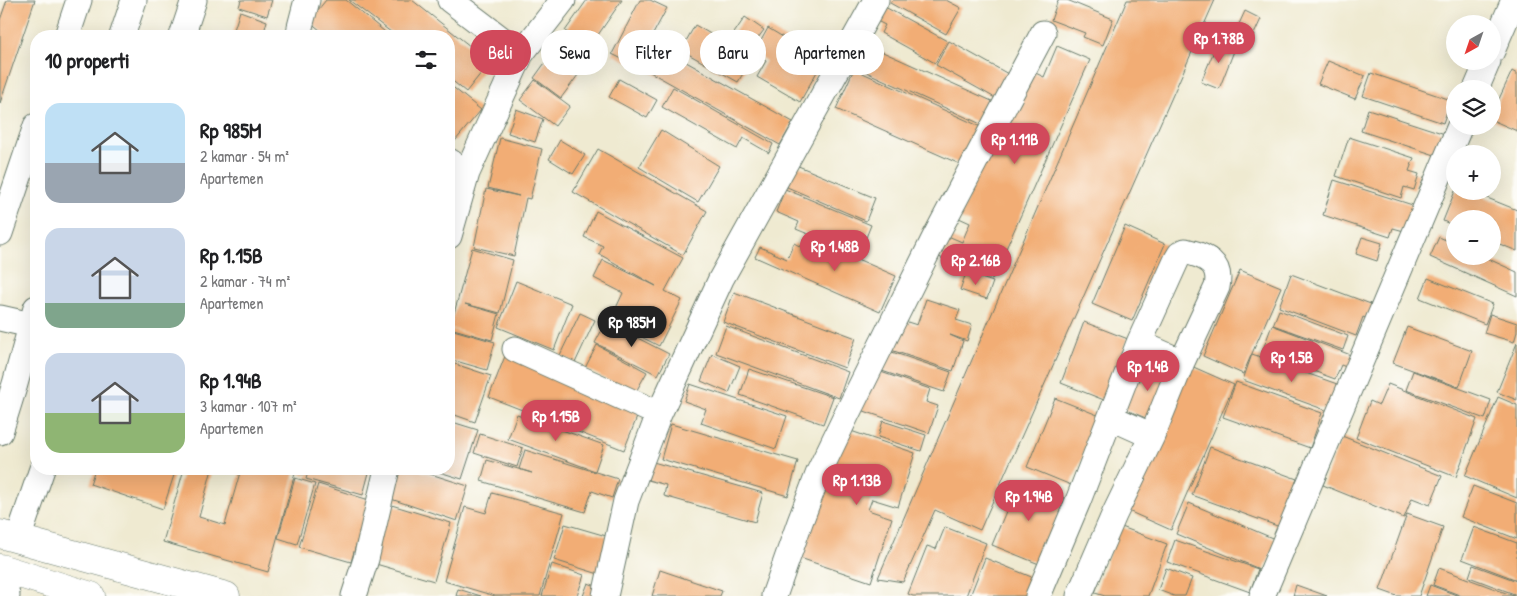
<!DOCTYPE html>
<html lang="id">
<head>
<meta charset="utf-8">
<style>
  :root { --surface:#fff; --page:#f6f6f6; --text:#202124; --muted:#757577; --accent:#d1495b }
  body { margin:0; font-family:"Patrick Hand",sans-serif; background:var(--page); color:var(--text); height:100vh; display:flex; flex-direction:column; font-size:19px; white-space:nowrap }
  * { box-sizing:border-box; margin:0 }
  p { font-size:16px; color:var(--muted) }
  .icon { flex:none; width:28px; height:28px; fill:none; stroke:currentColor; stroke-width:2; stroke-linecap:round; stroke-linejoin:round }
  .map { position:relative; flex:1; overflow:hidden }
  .side { position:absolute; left:30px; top:30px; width:425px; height:445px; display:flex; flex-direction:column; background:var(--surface); border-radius:20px; box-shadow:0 5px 20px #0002 }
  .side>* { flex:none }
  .top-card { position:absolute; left:470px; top:30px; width:475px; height:45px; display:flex; gap:10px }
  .needle { width:32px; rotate:220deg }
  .fabs { position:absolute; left:1446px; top:15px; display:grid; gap:10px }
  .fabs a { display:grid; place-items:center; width:55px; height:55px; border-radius:50%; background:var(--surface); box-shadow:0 5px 20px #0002; font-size:25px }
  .price { position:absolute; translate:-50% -42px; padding:0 11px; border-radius:18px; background:var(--accent); color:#fff; font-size:16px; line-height:32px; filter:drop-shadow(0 1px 2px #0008) }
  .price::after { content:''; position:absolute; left:50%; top:30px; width:15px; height:11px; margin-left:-8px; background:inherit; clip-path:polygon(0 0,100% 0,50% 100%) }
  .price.on { background:#222; color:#fff }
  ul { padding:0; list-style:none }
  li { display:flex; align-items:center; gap:15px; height:125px; padding:0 15px }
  li span { display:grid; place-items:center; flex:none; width:140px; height:100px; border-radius:15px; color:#555 }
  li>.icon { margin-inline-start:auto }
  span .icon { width:60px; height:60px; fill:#fffc; stroke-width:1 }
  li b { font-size:21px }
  h2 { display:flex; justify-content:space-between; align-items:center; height:60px; padding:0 15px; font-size:21px }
  .pill { padding:0 18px; border-radius:22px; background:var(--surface); box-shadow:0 5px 20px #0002; font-size:18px; line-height:45px }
  .pill.on { background:var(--accent); color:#fff }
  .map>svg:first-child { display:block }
  .building { fill:#f2ad74 }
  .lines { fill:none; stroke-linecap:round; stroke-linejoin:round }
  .minor-casing { stroke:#687a6b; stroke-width:27 }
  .highway-casing { stroke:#687a6b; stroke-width:29 }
  .minor { stroke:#fff; stroke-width:25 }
  .highway { stroke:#fff; stroke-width:28 }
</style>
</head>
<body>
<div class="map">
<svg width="1517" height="596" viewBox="0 0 1517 596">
  <rect width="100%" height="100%" fill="#fdfcf7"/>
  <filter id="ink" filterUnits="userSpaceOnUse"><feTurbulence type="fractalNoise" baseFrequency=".02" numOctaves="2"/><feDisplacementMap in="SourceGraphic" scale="10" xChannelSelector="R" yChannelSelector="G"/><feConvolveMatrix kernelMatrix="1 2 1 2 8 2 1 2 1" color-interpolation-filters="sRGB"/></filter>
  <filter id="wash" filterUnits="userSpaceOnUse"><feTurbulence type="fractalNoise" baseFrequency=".0096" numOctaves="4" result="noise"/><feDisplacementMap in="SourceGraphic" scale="20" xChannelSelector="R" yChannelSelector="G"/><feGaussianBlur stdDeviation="1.12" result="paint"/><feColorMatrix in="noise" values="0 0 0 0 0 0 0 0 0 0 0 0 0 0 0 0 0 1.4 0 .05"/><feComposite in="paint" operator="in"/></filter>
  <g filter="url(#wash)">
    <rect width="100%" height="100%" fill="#efead1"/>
    <g id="blocks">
      <path class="building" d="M7,0H35L0,103V20Z
        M241,0H272L267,16L239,7Z
        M326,0H346L390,36H327L309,21Z
        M349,0H412L490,62L466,92L449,78V36H396Z
        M587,0H622L589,48L565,31Z
        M640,0H650L667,8L636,66L612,54Z
        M892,0H946L961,8L946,34L890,3Z
        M1058,0H1067L1113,19L1103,45L1083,37L1085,33L1051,20Z
        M1127,0H1215L980,530L935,510L903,582L878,578Z
        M885,7L947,41L935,63L881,33L885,25L877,21Z
        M240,11L267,21L263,36H232Z
        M1245,11L1261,19L1250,43L1234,35Z
        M745,17L764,30L748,51L730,39Z
        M695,25L752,58L738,82L681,50Z
        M768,28L823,61L800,102L757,77L766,61L754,53Z
        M565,35L587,52L573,71L578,75L561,98L534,78Z
        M1219,39L1236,46L1219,89L1201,82Z
        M949,41L1010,75L997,99L936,65Z
        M865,44L994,102L983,125L855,67Z
        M1057,46L1090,60L992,280L939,257L948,236L962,242L970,223L959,218L997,131L1004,135L1010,119L1027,69L1044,77Z
        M663,49L793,122L780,145L650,72Z
        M1328,61L1365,76L1355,99L1318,84Z
        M854,69L979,126L962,165L836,109Z
        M1512,71L1517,74V131L1492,120V114Z
        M1371,73L1451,100L1443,123L1363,96Z
        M619,79L657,100L647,118L609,97Z
        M535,80L570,106L555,126L520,100Z
        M449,84L481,110L455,141L449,136Z
        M673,87L773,144L769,153L743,138L737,149L662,107Z
        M516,109L543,119L535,142L508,133Z
        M1368,109L1445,134L1438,156L1361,131Z
        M661,130L719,166L698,202L639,167Z
        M1349,137L1414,158L1409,171L1419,174L1414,190L1404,187L1401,198L1336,176Z
        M500,138L542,149L530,199L526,198L514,256L474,247L486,189L519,196L488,188Z
        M560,140L585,155L573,174L549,159Z
        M598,149L707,211L683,255L573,192Z
        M796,165L875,198L866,221L787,187Z
        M1334,180L1422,208L1404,231L1393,228L1390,237L1323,215Z
        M785,189L871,225L859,255L796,229L799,222L776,212Z
        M1455,191H1470L1517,210V251L1492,241V219H1455V226L1443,221Z
        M596,211L683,258L665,291L682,300L659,346L610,321L623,293L594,278L603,260L656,286L599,254L603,246L584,237Z
        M1125,226L1165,244L1132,321L1092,304Z
        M807,237L896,276L880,312L755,257L760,247L787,259L794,243L803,248Z
        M1362,237L1382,243L1377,261L1356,254Z
        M1439,237L1455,244V256H1482L1517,272V296L1430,257Z
        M472,248L513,260L500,313L465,304L499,314L492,340L450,328Z
        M1240,270L1281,287L1243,374L1203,356Z
        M966,273L993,282L987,299L960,290Z
        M1291,274L1376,306L1371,320L1363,317L1356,336L1279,307Z
        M1428,278L1493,304L1485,324L1420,298Z
        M516,281L572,304L554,350L498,327Z
        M734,292L856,338L845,368L723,322Z
        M926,299L960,310L956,320L972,325L967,341L950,335L963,341L953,371L888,349L898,319L917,325Z
        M1279,310L1348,336L1343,350L1273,325Z
        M580,313L595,320L575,363L560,355Z
        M1490,314L1517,323V332L1514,342L1484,333Z
        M606,322L669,354L658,375L595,343Z
        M1084,322L1128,339L1104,400L1061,383Z
        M1272,325L1356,357L1351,369L1341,365L1335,379L1262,352Z
        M726,326L848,372L839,398L716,353Z
        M1407,327L1472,351L1459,387L1393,363Z
        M450,329L495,342L487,370L449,359Z
        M1517,343V400L1497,392Z
        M597,345L647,372L634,395L585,368Z
        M886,350L951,372L944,392L879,370Z
        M507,351L641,407L624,450L489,397Z
        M712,354L740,366L729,393L701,381Z
        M1252,354L1340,385L1331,412L1243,380Z
        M449,362L491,376L475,422L449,413Z
        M1144,363L1173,376L1153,421L1124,409Z
        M1189,365L1234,385L1171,530L1126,510Z
        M749,369L833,397L823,424L740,395Z
        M875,370L930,389L926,402L938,406L929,433L861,410Z
        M1413,371L1491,400L1485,419L1406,390Z
        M1236,382L1322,413L1310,448L1223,417Z
        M690,384L787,416L776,449L701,423L706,409L684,401Z
        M1388,384L1477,419L1456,477L1356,438L1370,401L1379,405Z
        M1498,397L1517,405V498L1465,476Z
        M1055,398L1100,416L1071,485L1027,467Z
        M517,414L604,445L595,471L508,439Z
        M449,421L478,430L462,479L430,469H449Z
        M883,421L926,435L921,451L878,437Z
        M671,424L798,461L788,496L661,459Z
        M848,430L915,453L898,507L872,499L868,510L892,518L871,582L797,557Z
        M480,434L523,448L517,467L474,453Z
        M1342,436L1442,476L1430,505L1412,498L1404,518L1323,485Z
        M1210,447L1297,479L1280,527L1192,495Z
        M525,450L618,479L612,498L592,491L585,512L481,481L487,460L532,473L519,469Z
        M653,462L763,493L755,522L664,496L666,485L648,480Z
        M95,469H176L163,509L90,484Z
        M184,469H212L199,517L225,525L241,469H278L295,473L268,572L163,542Z
        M286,469H307L305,475Z
        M309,469H370L363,495L306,479Z
        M398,469H415L468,486L457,521L388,498Z
        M295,478L315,484L297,544L278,538Z
        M1019,480L1065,498L1039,564L992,545Z
        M318,484L369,500L351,562L299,547Z
        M1473,486L1517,503V539L1461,517Z
        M492,493L564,513L540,596H495L444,581L465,507L486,513Z
        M385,503L451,523L434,581L369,562Z
        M1189,503L1277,540L1264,571L1176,534Z
        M1407,514L1443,527L1419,596H1397L1380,590Z
        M565,524L613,538L602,575L554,560Z
        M1119,526L1167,544L1148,596H1105L1095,593Z
        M945,527L986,543L966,596H913L908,594L927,546L936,549Z
        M1474,527L1517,543V580L1462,559Z
        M1175,540L1258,569L1250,592L1167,562Z
        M985,558L1034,578L1027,596H970Z
        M552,564L584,575L577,596H542Z
        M1473,565L1517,581V595L1469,577Z
        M1166,568L1192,578L1185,596H1174L1158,590Z
        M1439,568L1514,596H1462L1433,585Z
        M660,570L722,591L720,596H652Z
        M588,583L604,589L601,596H583Z
        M1296,585L1327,596H1293Z
        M1430,585L1459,596H1426Z
        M458,589L481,596H456Z"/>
    </g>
  </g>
  <g filter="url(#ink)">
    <use href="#blocks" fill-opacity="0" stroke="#687a6b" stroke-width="1"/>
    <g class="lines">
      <defs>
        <path id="minor" d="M450,0L521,54
          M67,36L79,0
          M122,36L134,0
          M182,36L194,0
          M299,36L300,27L307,0
          M1492,51L1514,0
          M1476,89L1488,61
          M449,161L467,173L521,54L563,0
          M0,233L36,126
          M449,236L467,173
          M0,318L31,325
          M1139,343L1182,362
          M515,349L659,414
          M1112,418L1152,436
          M0,432L15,384L36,308
          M18,539L42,469
          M3,569L7,596
          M354,596L366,559L387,469
          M605,596L626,501L659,414L721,279L876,0
          M774,596L800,522L819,472L847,414L934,239L1043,33
          M1038,596L1078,501L1139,343L1177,259L1180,254L1185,251C1206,256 1222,263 1217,287L1182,362L1152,436L1114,515L1079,596
          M1262,596L1460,126"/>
        <path id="highway" d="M0,534L226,596
          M0,568L91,596"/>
      </defs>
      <use href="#minor" class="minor-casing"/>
      <use href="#highway" class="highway-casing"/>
      <use href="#minor" class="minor"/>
      <use href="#highway" class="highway"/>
    </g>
  </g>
</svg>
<div class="fabs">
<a><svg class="needle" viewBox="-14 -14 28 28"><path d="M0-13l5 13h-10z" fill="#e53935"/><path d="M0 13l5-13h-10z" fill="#757577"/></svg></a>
<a><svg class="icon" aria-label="layers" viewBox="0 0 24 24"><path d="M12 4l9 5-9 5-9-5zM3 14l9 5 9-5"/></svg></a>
<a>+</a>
<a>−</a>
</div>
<b class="price" style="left:1219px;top:64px">Rp 1.78B</b>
<b class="price" style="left:1015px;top:165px">Rp 1.11B</b>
<b class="price" style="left:835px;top:272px">Rp 1.48B</b>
<b class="price" style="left:976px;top:286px">Rp 2.16B</b>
<b class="price on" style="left:632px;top:348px">Rp 985M</b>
<b class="price" style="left:1292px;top:383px">Rp 1.5B</b>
<b class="price" style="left:1148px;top:392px">Rp 1.4B</b>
<b class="price" style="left:556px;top:442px">Rp 1.15B</b>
<b class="price" style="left:857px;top:506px">Rp 1.13B</b>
<b class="price" style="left:1029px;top:522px">Rp 1.94B</b>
<div class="top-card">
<a class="pill on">Beli</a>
<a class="pill">Sewa</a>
<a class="pill">Filter</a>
<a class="pill">Baru</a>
<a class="pill">Apartemen</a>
</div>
<section class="side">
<h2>10 properti<svg class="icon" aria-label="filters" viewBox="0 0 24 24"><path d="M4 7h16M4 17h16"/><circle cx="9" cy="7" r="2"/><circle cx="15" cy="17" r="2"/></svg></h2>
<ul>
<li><span style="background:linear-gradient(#bfe0f5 60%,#9aa5b1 0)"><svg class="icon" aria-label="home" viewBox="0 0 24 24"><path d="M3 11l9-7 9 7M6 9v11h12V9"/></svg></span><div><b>Rp 985M</b><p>2 kamar · 54 m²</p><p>Apartemen</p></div></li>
<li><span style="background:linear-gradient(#c9d6e8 75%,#7fa58c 0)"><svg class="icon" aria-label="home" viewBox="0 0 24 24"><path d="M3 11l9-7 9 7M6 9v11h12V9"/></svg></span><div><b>Rp 1.15B</b><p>2 kamar · 74 m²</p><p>Apartemen</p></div></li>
<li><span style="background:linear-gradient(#c9d6e8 60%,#8fb573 0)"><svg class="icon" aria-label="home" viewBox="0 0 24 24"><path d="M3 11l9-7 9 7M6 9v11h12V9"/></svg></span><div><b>Rp 1.94B</b><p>3 kamar · 107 m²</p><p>Apartemen</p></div></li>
</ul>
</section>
</div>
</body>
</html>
